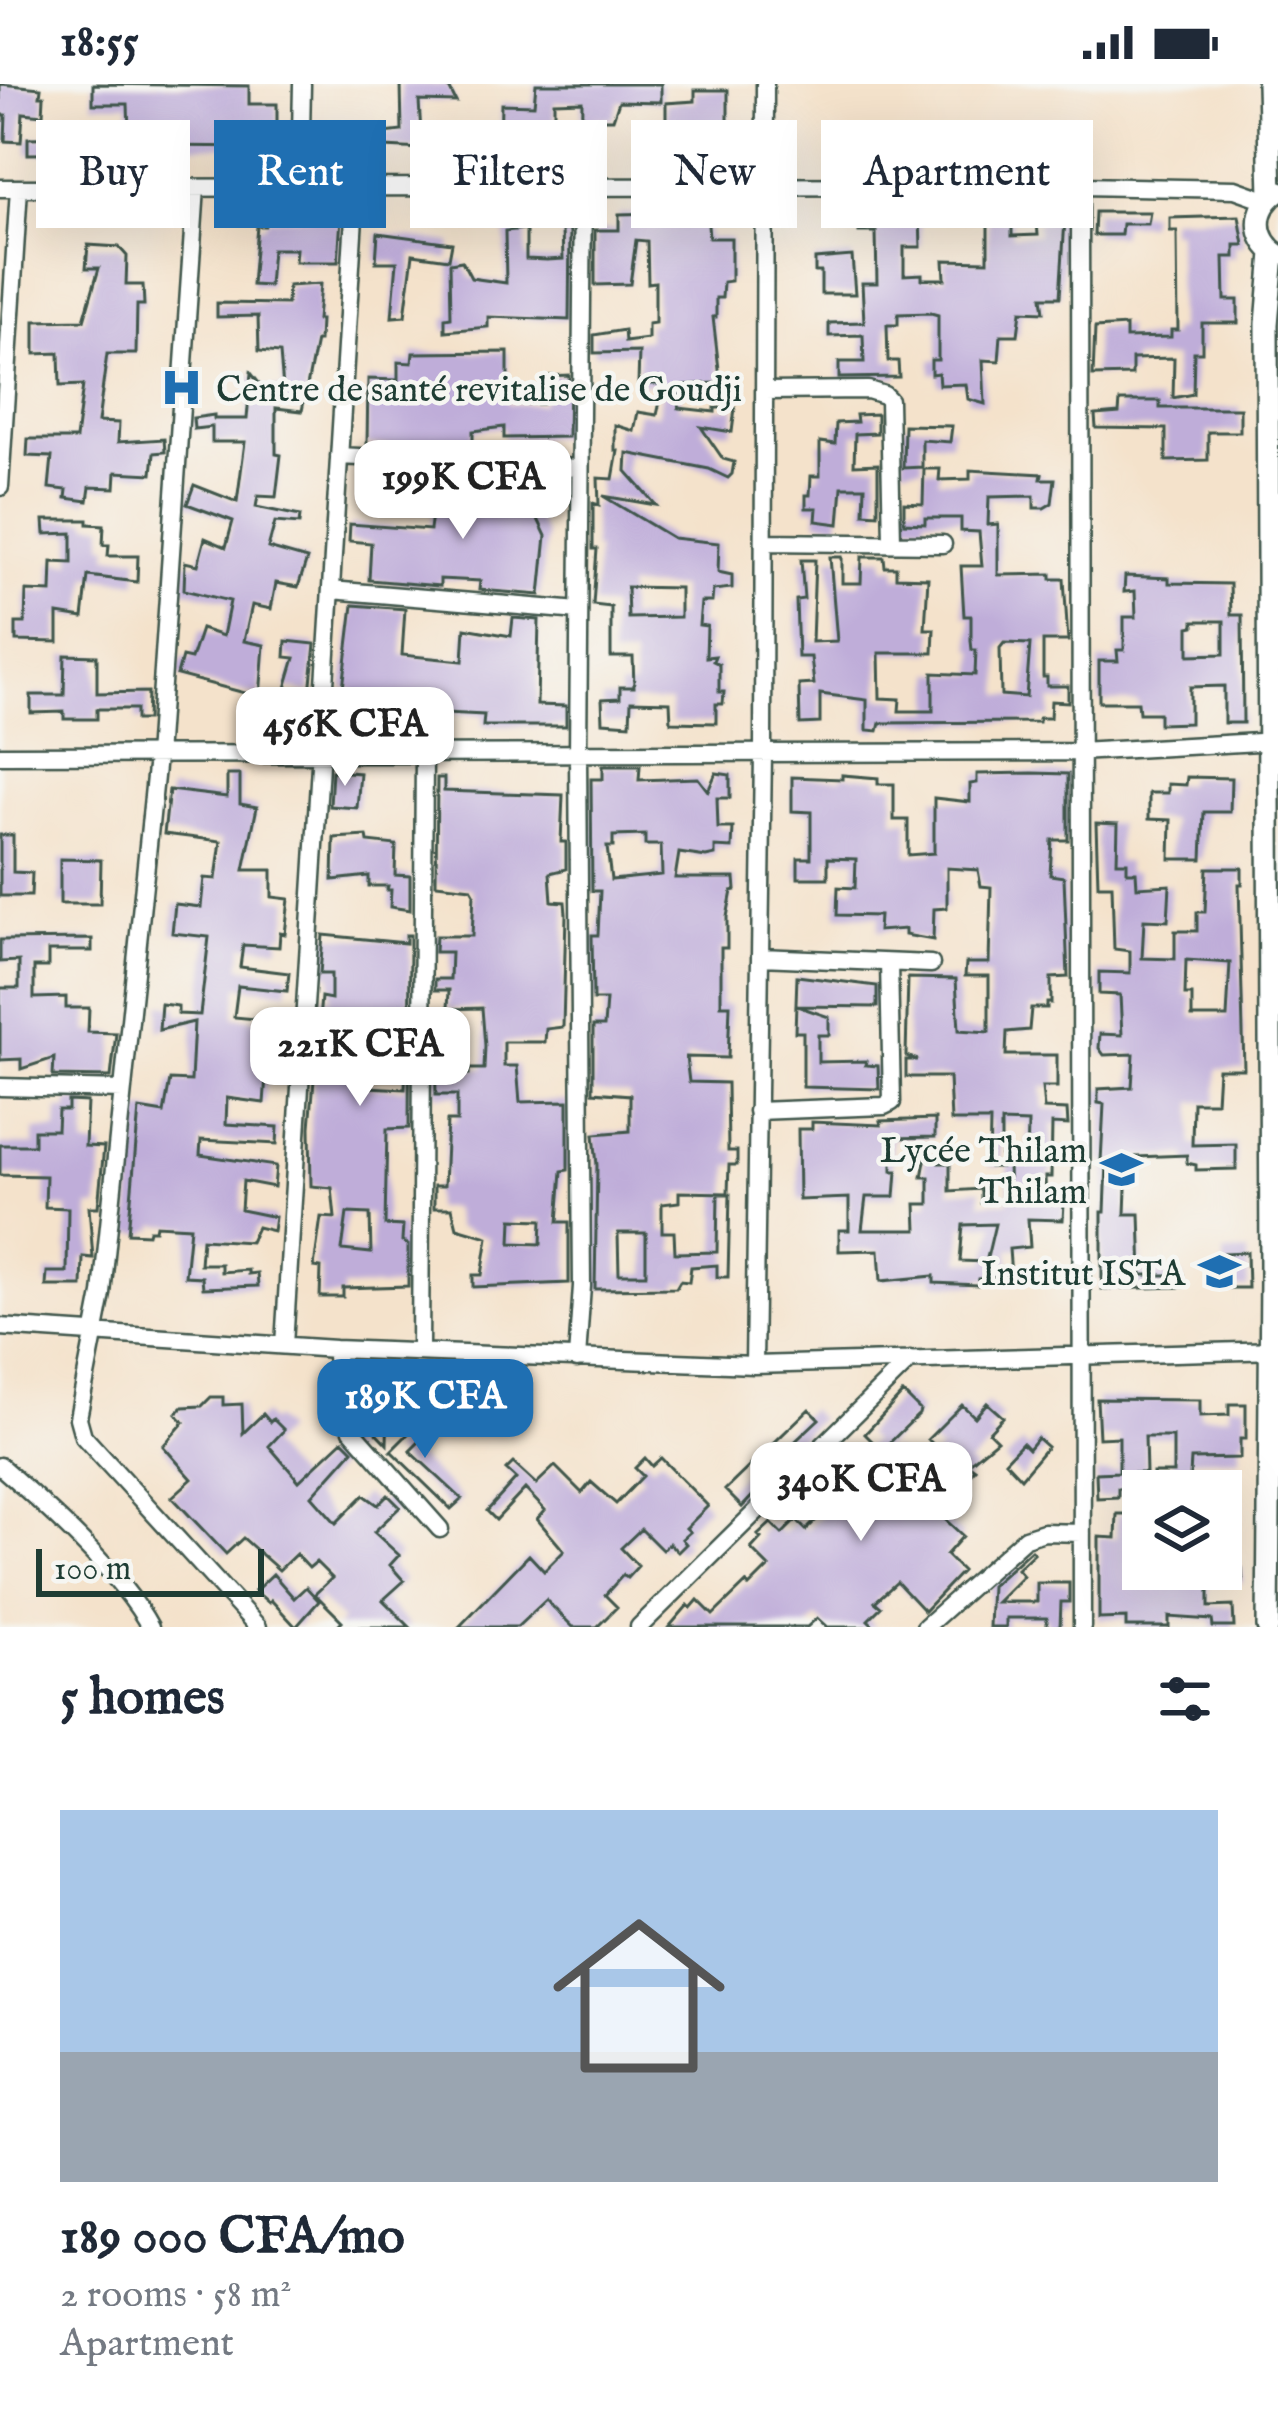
<!DOCTYPE html>
<html lang="en">
<head>
<meta charset="utf-8">
<style>
  :root { --surface:#fff; --page:#f6f6f7; --text:#1f2937; --muted:#747a83; --line:#e0e1e3; --accent:#1f6fb2 }
  body { margin:0; font-family:"IM FELL English",serif; background:var(--page); color:var(--text); height:100vh; display:flex; flex-direction:column; font-size:45px; white-space:nowrap }
  * { box-sizing:border-box; margin:0 }
  p { font-size:39px; color:var(--muted) }
  .icon { flex:none; width:66px; height:66px; fill:none; stroke:currentColor; stroke-width:2; stroke-linecap:round; stroke-linejoin:round }
  .map { position:relative; height:1543px; overflow:hidden }
  .panel { display:flex; flex-direction:column; background:var(--surface); flex:1 }
  .panel>* { flex:none }
  .hud { position:absolute; left:36px; top:36px; width:1206px; height:108px; display:flex; gap:24px }
  .tools { position:absolute; left:1122px; top:1386px; display:grid; gap:24px }
  .tools a { display:grid; place-items:center; width:120px; height:120px; border-radius:0px; background:var(--surface); box-shadow:0 12px 48px #0002; font-size:60px }
  .scale { position:absolute; left:36px; bottom:30px; width:228px; box-sizing:border-box; padding-left:12px; border:6px solid #1f3d34; border-top:0; font-size:33px; line-height:42px; white-space:nowrap; color:#1f3d34; -webkit-text-stroke:9px #f6f6f2; paint-order:stroke }
  .price { position:absolute; translate:-50% -102px; padding:0 27px; border-radius:24px; background:#fff; color:#222; font-size:39px; line-height:78px; filter:drop-shadow(0 3px 6px #0008) }
  .price::after { content:''; position:absolute; left:50%; top:72px; width:36px; height:27px; margin-left:-18px; background:inherit; clip-path:polygon(0 0,100% 0,50% 100%) }
  .price.on { background:var(--accent); color:#fff }
  ul { padding:0; list-style:none }
  li { display:grid; align-content:center; gap:24px; height:636px; padding:0 60px }
  li+li { border-top:3px solid var(--line) }
  li span { display:grid; place-items:center; height:372px; border-radius:0px; color:#555 }
  li>.icon { margin-inline-start:auto }
  span .icon { width:216px; height:216px; fill:#fffc; stroke-width:1 }
  li b { font-size:51px }
  h2 { display:flex; justify-content:space-between; align-items:center; height:144px; padding:0 60px; font-size:51px }
  .chip { padding:0 42px; border-radius:0px; background:var(--surface); box-shadow:0 12px 48px #0002; font-size:42px; line-height:108px }
  .chip.on { background:var(--accent); color:#fff }
  .status { display:flex; justify-content:space-between; align-items:center; height:84px; padding:0 60px; background:var(--surface); direction:ltr }
  .status svg { height:33px; fill:currentColor }
  .map>svg:first-child { display:block }
  .building { fill:#bfadd9; fill-rule:evenodd }
  .lines { fill:none; stroke-linecap:round; stroke-linejoin:round }
  .minor-casing { stroke:#3f564b; stroke-width:21 }
  .major-casing { stroke:#3f564b; stroke-width:26 }
  .minor { stroke:#fff; stroke-width:16 }
  .major { stroke:#fff; stroke-width:21 }
  .labels { text-anchor:middle; stroke-width:9; stroke-linejoin:round; paint-order:stroke }
  .poi-label { font-size:36px; fill:#1f3d34; stroke:#f6f6f2; text-anchor:end }
</style>
</head>
<body>
<div class="status"><b>18:55</b><svg viewBox="0 0 49 12"><path d="M0 12V9h3v3zM5 12V6h3v6zM10 12V3h3v9zM15 12V0h3v12zM26 1h20v11H26zM47 4h2v5h-2z"/></svg></div>
<div class="map">
<svg width="1278" height="1543" viewBox="0 0 1278 1543">
  <rect width="100%" height="100%" fill="#f6f6f2"/>
  <filter id="ink" filterUnits="userSpaceOnUse"><feTurbulence type="fractalNoise" baseFrequency=".00833" numOctaves="2"/><feDisplacementMap in="SourceGraphic" scale="24" xChannelSelector="R" yChannelSelector="G"/><feConvolveMatrix kernelMatrix="1 2 1 2 8 2 1 2 1" color-interpolation-filters="sRGB"/></filter>
  <filter id="wash" filterUnits="userSpaceOnUse"><feTurbulence type="fractalNoise" baseFrequency=".004" numOctaves="4" result="noise"/><feDisplacementMap in="SourceGraphic" scale="48" xChannelSelector="R" yChannelSelector="G"/><feGaussianBlur stdDeviation="2.7" result="paint"/><feColorMatrix in="noise" values="0 0 0 0 0 0 0 0 0 0 0 0 0 0 0 0 0 1.4 0 .05"/><feComposite in="paint" operator="in"/></filter>
  <g filter="url(#wash)">
    <rect width="100%" height="100%" fill="#f4e2cb"/>
    <g id="blocks">
      <path class="building" d="M0,0L41,4L40,12H44L43,31L23,29L21,58L5,57L6,31H0Z
        M93,0L249,2V20H277V63L152,62L132,65V69L28,70V54L125,52L129,47L128,20H93Z
        M401,0L448,2L456,18L419,17L422,65L385,63L384,49L402,47Z
        M536,0H661V18L619,17L613,35H594L590,75H581L582,17L554,18V65H500L501,20L534,21Z
        M695,6H728V48L666,51V19L695,17Z
        M859,127H876L875,135L920,133L921,163H904V191L922,190V195H945L944,176L988,177V135H1012V152L1038,151L1037,138L1065,136L1060,213H1042L1044,228L1021,227L1018,251H1001L999,277L983,276L985,320L968,315L966,300L939,301L938,289L931,290V276H938V231L931,229L898,230V241H887L888,277H898L899,293L839,294V278H864L863,251L829,252V239L864,238L862,199H877L876,148H859Z
        M707,128L709,154H731V197L723,198L722,214H716V233H713L720,294L716,299L682,301L679,324L715,328V324H735L732,348L701,343L723,375L734,378L732,390L728,394L709,385L627,369L626,387L656,421L603,412L673,454L719,459L718,488L732,491V504L713,506L712,518H701L699,541L707,542L706,573L715,572L713,577L719,580V608H724L723,620H716V639L671,638L670,618L631,617L630,640L603,638L602,615L620,614V603H634L633,573H611V523L593,521L597,465H593V419L599,421L598,394L613,395L618,367H615V341L634,347L638,328L657,331L664,300H638L639,268L594,269V251L624,246L625,258L648,255V240L655,239V198L648,199L647,157L636,156L630,200L595,201V146H619V130ZM627,503L680,504V533L628,534Z
        M1095,128H1150L1148,140H1122L1121,151H1094Z
        M323,132L341,133L338,178H295L296,165H272L269,202L252,201L257,142H265L268,135Z
        M1239,132L1244,161H1235V173H1224L1225,216H1238V239H1202V268H1194L1193,310L1173,314L1174,274L1132,275V291L1093,292L1095,244L1126,242V254L1171,253V246H1178L1177,147H1170V134Z
        M526,145V175L547,176L563,175L562,146H570L569,236L488,233V243L445,247V234L451,233L450,179L462,177L471,194L506,199L505,147Z
        M378,149L452,159L449,175L413,170L405,232L392,233L397,178H376Z
        M88,161L119,163L127,172L126,201H143L144,221H137L136,270H107L98,338L119,339L118,358L164,355L165,368L154,369L152,390L116,388L115,404L90,403L88,417L66,414L67,406L49,404L52,373L27,372L28,355H76L83,301L60,302L59,269L35,270V237L84,236L99,184H86Z
        M852,172L855,210H821V188H815V175Z
        M320,200L317,236H320L319,257H316L302,327L276,324V370L281,371L276,413L258,412L256,423L300,432L299,440L275,438L268,464L307,475L298,503L276,499L271,525L252,521L244,557L264,561L260,613L177,591L182,573L191,575L201,545L223,552L230,517L184,506L185,478L198,481L205,454L226,463L233,437L187,420L194,401L237,418L245,358H212V343L194,345L193,334L214,331V335H247L251,289L262,303L283,304L280,269L259,267L258,232L217,233V219L287,220L288,202Z
        M508,268V320H542V315H547L548,292L569,291L568,353L504,354V343L473,347V358L465,360L437,357L438,364L367,361L368,295L398,296V278L412,279L413,269Z
        M1120,317H1160V324H1240V348H1208V376L1166,377V345L1096,344L1095,331L1119,329Z
        M877,330V349L855,350L854,381L878,380V430L864,429L865,403H842L839,440L816,437L817,424H806V411H810L811,392H820V358L835,360L836,339L857,338L856,331Z
        M904,341L952,342L950,358L922,356V383L903,384Z
        M924,385H940L939,396L970,395V386L1042,390L1041,395H1055L1052,419L1044,424H1034V412L989,413L988,441L998,440V491L1051,490V495H1064L1068,557H1043V593H1047V602H1068V618L1051,617L1050,634H1039V638L880,639L878,647L867,646V616L820,610V639L800,640L799,601L814,600L811,573H798L796,516L804,515L801,476H815L812,558L837,557L830,473H842V499H861L862,473H884L885,483H896V493L928,494L925,545H934L933,569H879L880,614L900,615L899,627H933V589L975,591L976,566H972L971,557V532H964L961,482H982L979,448L961,447V434H925V440L904,439V419L923,420ZM1004,559L1030,560L1026,613L1001,611L1000,564Z
        M437,390L485,392L482,422L531,421L532,397L545,396L538,435L546,452L540,511L479,506L480,497L440,495V502L369,496L371,459L349,457L350,440L430,446Z
        M44,436H88V440L104,441L103,461H109L108,472H138L137,498L88,492L83,534L58,530V558L16,557V539H25L26,507L51,508L52,478L72,479V449L45,450Z
        M1125,492L1169,494V499L1230,500L1231,531H1242L1243,639H1224V602L1190,603V639L1159,640V629H1139L1138,618H1099V577H1118L1117,566H1124V533H1136L1135,507L1124,508ZM1194,537H1224V570L1189,571V543L1194,542Z
        M353,521L405,525L402,571L463,577L465,544L511,552L513,534L539,536L537,621L566,622V642H483L484,631L445,629L444,638L403,636V626L354,619V606L343,604Z
        M286,557L315,560L310,609L286,604L295,574L285,573Z
        M65,571L97,572V609L148,608L147,636H136V625H97V635H64V628L31,629V611H64Z
        M603,682H640L639,696L698,694L708,707L716,689L730,691V714H717L718,744H733L732,764L715,763V771L706,773L679,769L675,794H735L736,806L732,807L727,833V864H721V921H730L728,974L686,973L689,998L727,999L728,1067H737V1081H729L728,1109L679,1108V1118L662,1120V1148H674L675,1169L717,1168L718,1110H730L728,1193H717V1181L691,1183L689,1198L680,1197L676,1204L595,1205L597,1081L594,1050L630,1047V1011L593,1008V942H604L606,916H593L592,851H598L600,807H592L591,695H603ZM645,751V761H661L662,791L611,796L607,763H613V752ZM618,1149H646V1190H619Z
        M332,687L360,689L357,724L330,722Z
        M1032,689L1068,690V756H1052L1050,791L1064,793L1068,893L1051,894V919H1047V924H1031L1029,946L1007,948L1006,971H1057V1003H1042L1044,1025L1067,1026L1068,1041L1052,1040L1051,1093H1045L1046,1119H1064L1063,1136L1028,1135L1030,1163L1009,1165L1011,1192L979,1195L978,1201L934,1199V1192L881,1197L879,1166L839,1167V1146H849V1114L799,1116L798,1045H812V1038L881,1041L880,1037L935,1035V1053L892,1054V1087H897L895,1113H866L862,1146H917L916,1120H929V1093H922L926,1072H939V1079H950V1107L981,1105V1119L1009,1118L1008,1079L1027,1078L1028,1039L1001,1038V1083H989L990,1037H951L949,993H906V976H918L906,972L908,894L956,895L959,946L989,948V892H965L966,879H989L991,803L981,802L978,786L947,784V824L934,825L933,856L905,851V845L878,847L879,832L837,831L838,803L855,804L856,775L828,774V794H798V774H811V728L792,727V693L842,695V691L878,694V700H894V736H908V771L934,769V714L970,718V700L977,699V690ZM995,1140L986,1178L960,1177L963,1141Z
        M227,691H240V720L257,723L244,786H272V813L289,815L285,850L280,849L279,863L243,861L240,883L289,889L287,907L238,902L234,933L276,937L273,963H286L285,980L267,979L264,1019L227,1014L226,1040L278,1043L277,1060L201,1056L200,1071L276,1082L274,1103L243,1097L241,1126L275,1133L273,1147L257,1143L250,1158L202,1155L200,1180H221V1188L248,1186V1190L257,1189L258,1202L203,1204L202,1193L185,1192L190,1143L156,1141L155,1146H149L148,1150L128,1149L139,1025L164,1029L170,996L191,997L194,938L159,946L161,920L178,922V930L200,931L209,853L172,849L175,820L201,823L204,794L216,795L221,757L164,750L169,706L227,713Z
        M1187,693L1231,694L1230,728H1204L1202,775H1170L1171,736L1149,735V709H1168V700L1186,701Z
        M437,694H444V707L563,711L561,758H566V785L550,789L552,817L565,818L566,830L563,943L546,945L545,958H504V982H517L520,1018L568,1017V1086L562,1087L558,1138H569V1199L473,1203V1191H482L488,1153L457,1144L452,1124H434V1102H444L447,1037H457V1011H436L435,963H444L445,990H469V985H484L485,962L482,924L448,925L449,906H435V895H450L451,868H435L436,852H472L474,809L471,804L436,800ZM512,1135L542,1136L541,1160L511,1159Z
        M1096,739L1118,740L1117,778H1127V788H1136L1137,803L1170,801L1168,837L1144,836L1142,874L1175,875V847H1197V828H1205L1207,784H1242V800H1239L1244,985H1218L1216,1018H1193L1192,1061L1236,1060V1085L1196,1086V1081L1187,1079V1071L1136,1073L1135,1079H1127L1125,1130H1140L1142,1191H1183V1203L1102,1205V1128H1105L1107,1078H1101L1104,1020L1098,1019V1005L1132,1003L1134,970L1104,971L1099,964L1100,950L1122,951L1120,911L1099,910V888L1130,889V867L1114,865L1112,801H1098ZM1186,876L1230,879L1227,933H1192V911H1185Z
        M0,751H13V788L32,789L31,812H0Z
        M367,752L368,758L396,761L395,791L410,792V826L390,823L391,806H387L388,802H369V792L333,796L334,754Z
        M60,775L101,776L100,820H60Z
        M323,851L406,859V851H410L409,1044L387,1045L385,1141L403,1142L402,1157L408,1161V1202L343,1204V1213H320L321,1184L314,1183L321,1133L335,1134L332,1104L311,1102L310,1043L321,913L331,915V890H320ZM396,964V972L406,975L405,1005L368,1003L371,965ZM347,1129L370,1130L371,1169L342,1166Z
        M92,855V867H48V883H34V914L66,913V924H89L88,948L116,949L111,993L53,992L54,974L21,985V975L0,976V904H19V877L0,878V856Z
        M797,892L877,902V923L797,922L829,933V951H818V978L866,977L865,981L878,982L879,1005L803,1003V948H795Z
        M68,1017L87,1018L85,1062L104,1063L98,1123H89L93,1174L83,1173L82,1202H46L47,1188H67L68,1124L45,1123L46,1092L0,1091V1061H34V1046H57L58,1026H68Z
        M1247,1168L1248,1204H1225L1224,1169Z
        M903,1309L920,1326L919,1330L874,1374L864,1365L872,1357L865,1350Z
        M211,1313H223V1321L242,1320L243,1349L263,1330L270,1338L273,1335L284,1346L269,1362L299,1397L343,1356L353,1366L312,1412L336,1439L364,1411L378,1421L388,1411L400,1423L374,1448L399,1471L390,1481L404,1497L383,1516L410,1543H336L342,1537L315,1510L332,1494L316,1478L309,1484L296,1470L279,1486L243,1454L226,1470L172,1413L192,1395L163,1362L184,1338L176,1330L183,1323L202,1322Z
        M1097,1315L1200,1316V1332L1229,1331V1320H1246V1355H1240V1374L1191,1375L1189,1407H1153V1389H1173V1353H1145L1146,1389H1129V1404H1118V1413L1097,1414L1096,1389L1119,1388V1353L1099,1354Z
        M358,1318H388L387,1360L362,1334Z
        M987,1319L1003,1333L989,1348L997,1356L968,1380L975,1385L936,1427L963,1452L946,1471L962,1487L924,1527L897,1498L875,1518L881,1523L868,1536L875,1543H827L817,1534L807,1543H669L688,1521L691,1524L698,1516L713,1531L746,1499L749,1503L769,1483L751,1465L761,1454L758,1451L771,1439L782,1450L796,1436L806,1446L844,1409L824,1389L842,1371L869,1399L859,1408L877,1428L888,1417L892,1422L916,1399L886,1373L893,1365L919,1387L939,1367L928,1355L962,1321L975,1333Z
        M809,1325L819,1335L770,1381L776,1387L742,1423L725,1406Z
        M431,1327L441,1336L410,1367L462,1415L451,1425L391,1367Z
        M1037,1354L1047,1363L1021,1394L1005,1377L1022,1359L1028,1365Z
        M645,1374L652,1382L661,1374L708,1422L686,1444L690,1448L682,1455L686,1460L678,1468L669,1459L662,1466L641,1445L621,1464L638,1482L627,1494L623,1491L605,1511L617,1523L597,1543H573L546,1516L517,1543H459L529,1471L544,1487L564,1467L537,1435L545,1426L525,1405L496,1436L487,1427L516,1395L506,1386L513,1379L536,1400L555,1382L582,1409L591,1398L616,1420L643,1392L635,1384Z
        M1117,1430H1143V1485L1242,1484L1243,1498L1209,1499V1523L1233,1522L1234,1543H1213L1212,1536L1169,1533V1543H1126V1534L1099,1535V1453L1116,1454Z
        M1031,1466L1034,1469L1017,1485L1023,1492L997,1518H1037V1499H1069V1518H1061L1060,1543H1047V1534H1006V1543H989L991,1502Z
        M273,1490L294,1514L306,1503L319,1517L296,1543L271,1516L269,1519L255,1507Z"/>
    </g>
  </g>
  <g filter="url(#ink)">
    <use href="#blocks" fill-opacity="0" stroke="#3f564b" stroke-width="3"/>
    <g class="lines">
      <defs>
        <path id="minor" d="M300,101L302,0
          M1080,102L1082,1543
          M0,104L1080,102L1235,105L1266,116
          M196,104L157,673L102,1210L78,1334L83,1352L258,1543
          M764,307L868,306L884,311L889,316L892,457
          M339,372L580,384
          M0,403L19,104
          M764,458L943,460
          M331,506L579,527
          M0,671L1078,668L1277,657
          M760,873L931,880
          M0,1003L123,1006
          M757,1027L884,1022L892,1018L889,879
          M0,1243L335,1265L754,1281L1278,1266
          M284,1261L356,101
          M335,1265L341,1311L352,1346L440,1445
          M420,1267L424,670
          M577,1275L582,1202L578,670L583,102
          M754,1281L763,670L765,0
          M0,1382C47,1423 121,1489 150,1543
          M639,1543L910,1276
          M925,1543L1025,1454L1044,1448L1082,1449"/>
        <path id="major" d="M1268,0L1271,112
          M1278,107C1253,125 1253,154 1278,171
          M1268,1543L1271,1190L1267,240L1273,169"/>
      </defs>
      <use href="#minor" class="minor-casing"/>
      <use href="#major" class="major-casing"/>
      <use href="#minor" class="minor"/>
      <use href="#major" class="major"/>
    </g>
  </g>
  <defs>
    <symbol id="hospital-bare" viewBox="-9 -9 18 18"><path d="M-5-5h3v3.5h4V-5h3V5h-3V1.5h-4V5h-3Z" fill="#1f6fb2" stroke="#f6f6f2" stroke-width="2.5" paint-order="stroke"/></symbol>
    <symbol id="school-bare" viewBox="-9 -9 18 18"><path d="M0-5L7-2L0 1L-7-2ZM-4 1L0 2.5L4 1V4Q0 6-4 4Z" fill="#1f6fb2" stroke="#f6f6f2" stroke-width="2.5" paint-order="stroke"/></symbol>
    <symbol id="university-bare" viewBox="-9 -9 18 18"><path d="M0-5L7-2L0 1L-7-2ZM-4 1L0 2.5L4 1V4Q0 6-4 4Z" fill="#1f6fb2" stroke="#f6f6f2" stroke-width="2.5" paint-order="stroke"/></symbol>
  </defs>
  <g fill-rule="evenodd">
    <use href="#hospital-bare" x="152" y="274" width="59" height="59"/>
    <use href="#school-bare" x="1092" y="1056" width="59" height="59"/>
    <use href="#university-bare" x="1190" y="1158" width="59" height="59"/>
  </g>
  <g class="labels">
    <g class="poi-label">
      <text x="216" y="317" text-anchor="start">Centre de santé revitalise de Goudji</text>
      <text x="1087" y="1078">Lycée Thilam<tspan x="1087" dy="41">Thilam</tspan></text>
      <text x="1185" y="1201">Institut ISTA</text>
    </g>
  </g>
</svg>
<div class="tools">
<a><svg class="icon" aria-label="layers" viewBox="0 0 24 24"><path d="M12 4l9 5-9 5-9-5zM3 14l9 5 9-5"/></svg></a>
</div>
<div class="scale">100 m</div>
<b class="price" style="left:463px;top:458px">199K CFA</b>
<b class="price" style="left:345px;top:705px">456K CFA</b>
<b class="price" style="left:360px;top:1025px">221K CFA</b>
<b class="price on" style="left:425px;top:1377px">189K CFA</b>
<b class="price" style="left:861px;top:1460px">340K CFA</b>
<div class="hud">
<a class="chip">Buy</a>
<a class="chip on">Rent</a>
<a class="chip">Filters</a>
<a class="chip">New</a>
<a class="chip">Apartment</a>
</div>
</div>
<section class="panel">
<h2>5 homes<svg class="icon" aria-label="filters" viewBox="0 0 24 24"><path d="M4 7h16M4 17h16"/><circle cx="9" cy="7" r="2"/><circle cx="15" cy="17" r="2"/></svg></h2>
<ul>
<li><span style="background:linear-gradient(#a9c7e8 65%,#9aa5b1 0)"><svg class="icon" aria-label="home" viewBox="0 0 24 24"><path d="M3 11l9-7 9 7M6 9v11h12V9"/></svg></span><div><b>189 000 CFA/mo</b><p>2 rooms · 58 m²</p><p>Apartment</p></div></li>
</ul>
</section>
</body>
</html>
